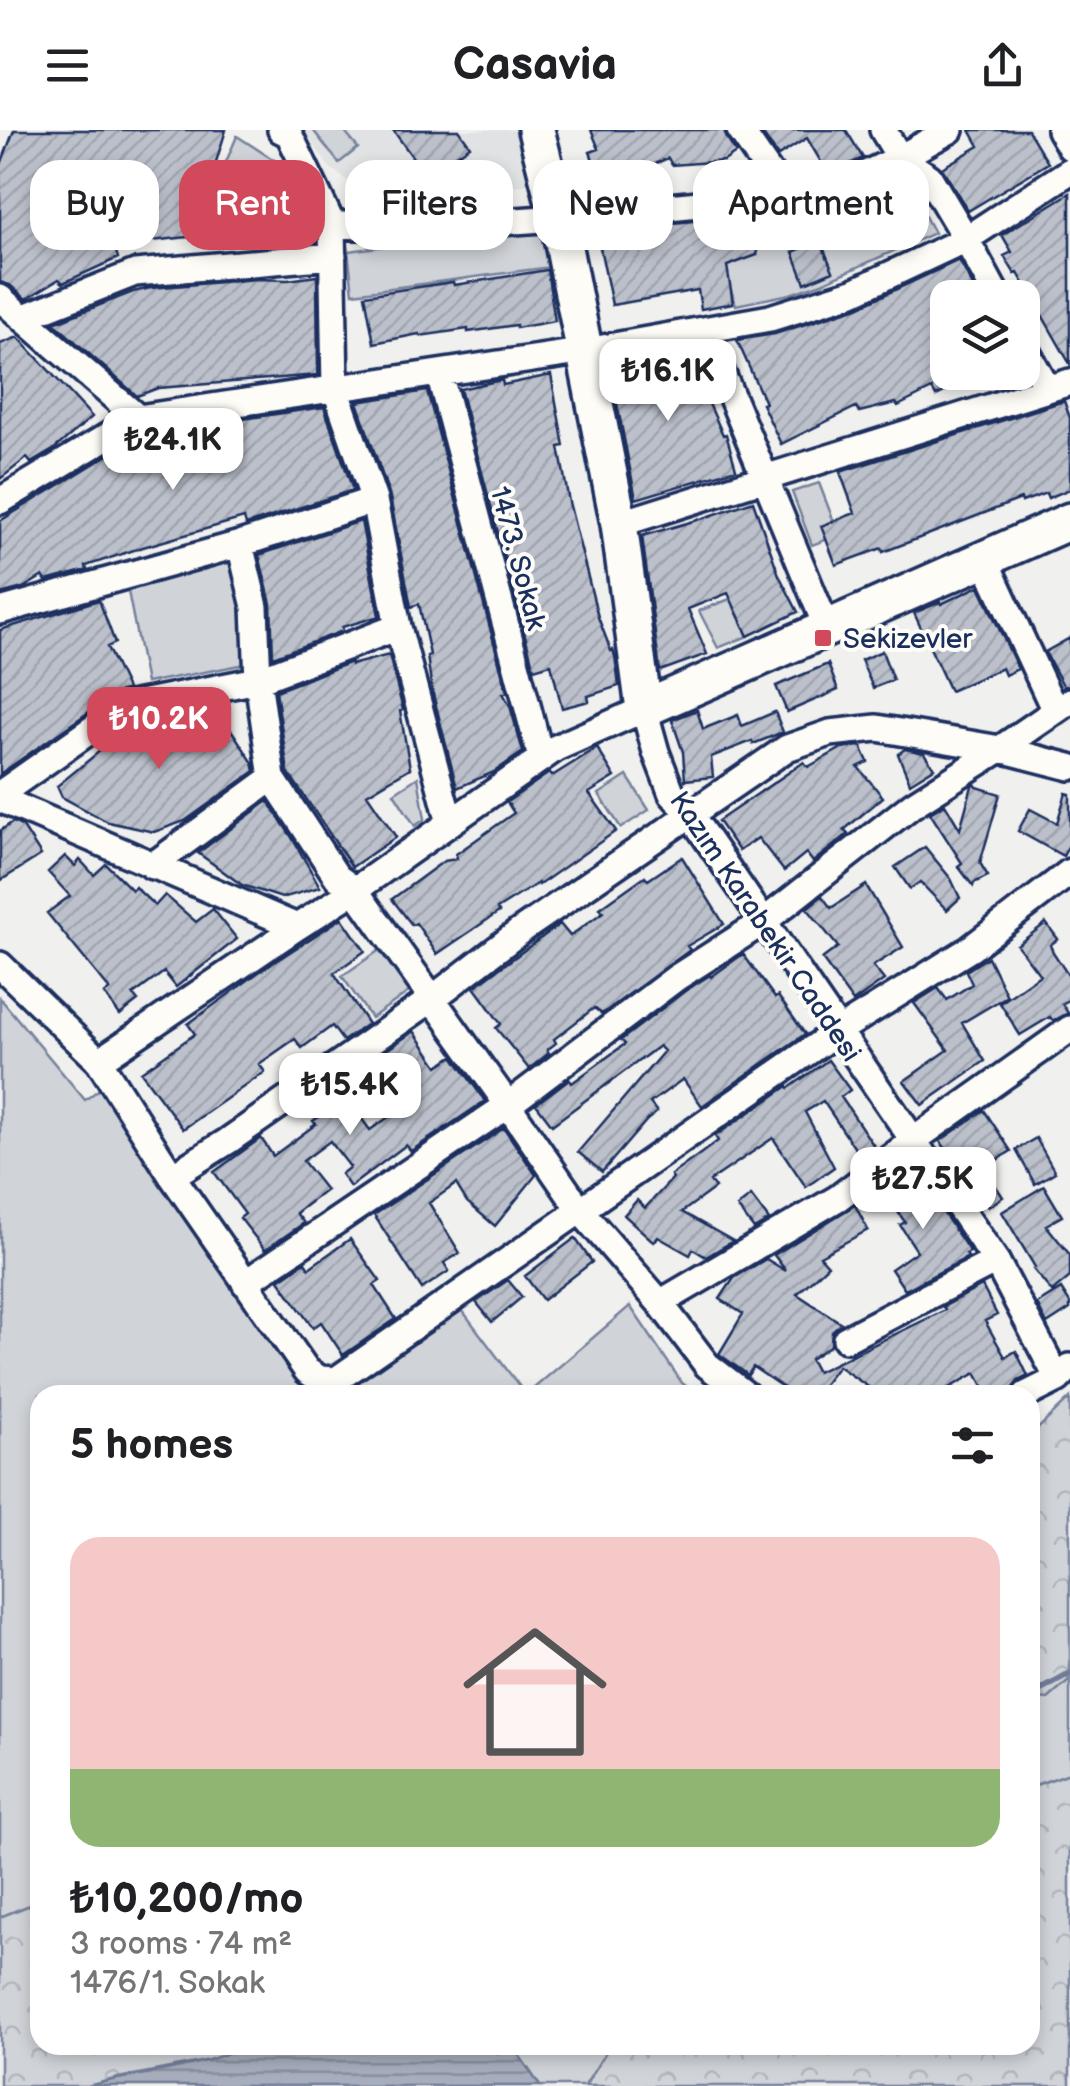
<!DOCTYPE html>
<html lang="en">
<head>
<meta charset="utf-8">
<style>
  :root { --surface:#fff; --page:#f2f2f2; --text:#202124; --muted:#757577; --line:#e0e0e0; --accent:#d1495b }
  body { margin:0; font-family:"Balsamiq Sans",sans-serif; background:var(--page); color:var(--text); height:100vh; display:flex; flex-direction:column; font-size:38px; white-space:nowrap }
  * { box-sizing:border-box; margin:0 }
  p { font-size:32px; color:var(--muted) }
  .icon { flex:none; width:55px; height:55px; fill:none; stroke:currentColor; stroke-width:2; stroke-linecap:round; stroke-linejoin:round }
  .map { position:relative; flex:1; overflow:hidden }
  .details { position:absolute; left:30px; top:1255px; width:1010px; height:670px; display:flex; flex-direction:column; background:var(--surface); border-radius:30px; box-shadow:0 5px 15px #0003 }
  .details>* { flex:none }
  .guide { position:absolute; left:30px; top:30px; width:1010px; height:90px; display:flex; gap:20px }
  .controls { position:absolute; left:930px; top:150px; display:grid; gap:20px }
  .controls a { display:grid; place-items:center; width:110px; height:110px; border-radius:20px; background:var(--surface); box-shadow:0 5px 15px #0003; font-size:50px }
  .price { position:absolute; translate:-50% -85px; padding:0 22px; border-radius:20px; background:#fff; color:#222; font-size:32px; line-height:65px; filter:drop-shadow(0 2px 5px #0008) }
  .price::after { content:''; position:absolute; left:50%; top:60px; width:30px; height:22px; margin-left:-15px; background:inherit; clip-path:polygon(0 0,100% 0,50% 100%) }
  .price.on { background:var(--accent); color:#fff }
  ul { padding:0; list-style:none }
  li { display:grid; align-content:center; gap:20px; height:530px; padding:0 40px }
  li+li { border-top:2px solid var(--line) }
  li span { display:grid; place-items:center; height:310px; border-radius:30px; color:#555 }
  li>.icon { margin-inline-start:auto }
  span .icon { width:180px; height:180px; fill:#fffc; stroke-width:1 }
  li b { font-size:42px }
  h2 { display:flex; justify-content:space-between; align-items:center; height:120px; padding:0 40px; font-size:42px }
  .pill { padding:0 35px; border-radius:30px; background:var(--surface); box-shadow:0 5px 15px #0003; font-size:35px; line-height:90px }
  .pill.on { background:var(--accent); color:#fff }
  header { display:flex; justify-content:space-between; align-items:center; height:130px; padding:0 40px; background:var(--surface); font-size:45px; font-weight:600 }
  .map>svg:first-child { display:block }
  .built { fill:#e0e2e3 }
  .green { fill:#d0d3d8; stroke:#76819b; stroke-width:2.5 }
  .forest { fill:url(#forest-crowns); stroke:#76819b; stroke-width:2.5 }
  .water { fill:url(#water-rules); stroke:#6f7b97; stroke-width:2.5 }
  .lines { fill:none; stroke-linecap:round; stroke-linejoin:round }
  .stream { stroke:#6f7b97; stroke-width:6 }
  .building { fill:url(#building-hatch); stroke:#1b2f5e; stroke-width:2.5 }
  .street-casing { stroke:#1b2f5e; stroke-width:32 }
  .secondary-casing { stroke:#1b2f5e; stroke-width:42 }
  .street { stroke:#fdfcf7; stroke-width:25 }
  .secondary { stroke:#fdfcf7; stroke-width:35 }
  .poi-dot { fill:#d1495b; stroke:#fdfcf7; stroke-width:4 }
  .labels { text-anchor:middle; stroke-width:8; stroke-linejoin:round; paint-order:stroke }
  .street-label { font-size:28px; fill:#1b2f5e; stroke:#fdfcf7 }
  .poi-label { font-size:28px; fill:#1b2f5e; stroke:#fdfcf7; text-anchor:start }
</style>
</head>
<body>
<header><svg class="icon" aria-label="menu" viewBox="0 0 24 24"><path d="M4 6h16M4 12h16M4 18h16"/></svg>Casavia<svg class="icon" aria-label="share" viewBox="0 0 24 24"><path d="M12 15V3M7 8l5-5 5 5M5 13v7h14v-7"/></svg></header>
<div class="map">
<svg width="1070" height="1956" viewBox="0 0 1070 1956">
  <defs>
    <pattern id="forest-crowns" width="20" height="18" patternUnits="userSpaceOnUse" patternTransform="scale(2.5)"><rect width="20" height="18" fill="#d0d3d8"/><path d="M2 6a3 3 0 1 1 6 0M12 15a3 3 0 1 1 6 0" fill="none" stroke="#b2b5bc"/></pattern>
    <pattern id="water-rules" width="6" height="5" patternUnits="userSpaceOnUse" patternTransform="scale(2.5)"><rect width="6" height="5" fill="#a7adbd"/><path d="M0 2.5h6" fill="none" stroke="#878d9d"/></pattern>
    <pattern id="building-hatch" width="6" height="6" patternUnits="userSpaceOnUse" patternTransform="scale(2.5)"><rect width="6" height="6" fill="#bbc0ca"/><path d="M-1 1l2-2M0 6l6-6M5 7l2-2" fill="none" stroke="#a0a5b0"/></pattern>
  </defs>
  <rect width="100%" height="100%" fill="#f0f0ee"/>
  <filter id="ink" filterUnits="userSpaceOnUse"><feTurbulence type="fractalNoise" baseFrequency=".01" numOctaves="2"/><feDisplacementMap in="SourceGraphic" scale="20" xChannelSelector="R" yChannelSelector="G"/><feConvolveMatrix kernelMatrix="1 2 1 2 8 2 1 2 1" color-interpolation-filters="sRGB"/></filter>
  <g filter="url(#ink)">
    <path class="built" d="M304,0H528L539,53L474,60L357,58L329,37Z"/>
    <path class="green" d="M313,0H343L358,18L339,33Z
      M237,6L291,41L277,54L226,32Z
      M906,51L934,103L822,153L790,164L736,175L706,84L821,78L868,69Z
      M545,95L551,137L353,163L348,121Z
      M819,353L839,405L812,415L792,362Z
      M231,426L251,533L146,553L125,446Z
      M743,464L734,477L748,506L718,518L699,481Z
      M627,646L649,680L621,698L599,664Z
      M418,647L425,689L415,696L394,663Z
      M387,815L416,857L371,888L342,846Z
      M0,868L85,970L106,954L269,1204L306,1256L322,1265H40V1771L0,1787Z
      M630,1176L682,1253L698,1265H330L341,1264L462,1180L526,1265Z
      M1070,1550V1643L1030,1657V1567L1048,1569Z
      M512,1915H610L585,1956H540Z"/>
    <path class="forest" d="M1070,1268V1550L1048,1569L1030,1567V1306Z
      M1070,1643V1956H585L610,1915H1030V1657Z
      M40,1771V1915H246L221,1928L118,1948L88,1956H0V1787Z"/>
    <path class="water" d="M246,1915H496L498,1923L512,1915L540,1956H88C140,1942 198,1940 246,1915Z"/>
    <g class="lines">
      <path class="stream" d="M1030,1566L1070,1544"/>
    </g>
    <path class="building" d="M14,0H226L216,32L297,60L302,75L305,102L248,106V101L197,111L198,106L114,115L118,128L63,153L59,149L26,169L10,155L0,152V37Z
      M393,0H459L470,16L432,42L422,28L416,32Z
      M591,0H724L727,9L736,23L724,31L672,35L668,28L636,42L632,33L599,46L590,22L599,19Z
      M760,0H846L863,28L828,44L807,8L778,26Z
      M970,0H1028L1048,33L968,81L942,38L979,16Z
      M1070,63V234L1018,143L1015,144L1004,126L1012,122L1002,105Z
      M713,89L717,100L746,90L749,101L760,97L766,116L758,120L757,125L727,136L733,173L701,179L698,160L612,175L597,103L613,99Z
      M820,110L833,141L805,153L793,122Z
      M959,130L979,168H948V242H985L936,266L932,259L898,276L896,273L859,282L856,277L781,314L762,274L765,273L737,210L775,204L858,177Z
      M547,140L555,191L516,198V195L468,202V199L420,206L419,204L374,213L365,165L453,152L454,155Z
      M317,146L318,245L158,258L137,266L54,193L133,162L151,158L257,149L288,150Z
      M18,207L92,287L53,320L31,333L27,328L0,349V214Z
      M685,220L723,305L726,304L736,339L636,369L609,233Z
      M551,245L564,316L559,317L569,372L598,487L611,521L613,520L615,526L619,556L588,566L589,571L562,578L551,534L534,539L460,259L502,250L503,255Z
      M427,261L507,562L503,563L510,576L523,622L494,642L457,658L432,560L427,526L430,525L419,474L411,477L390,367L357,272Z
      M1064,271L1070,288V359L1048,368L1046,363L1022,372L1021,369L883,422L882,418L836,435L821,396L855,383L840,342Z
      M324,277L353,360L246,395L244,388L143,417L86,436L87,440L46,451L43,446L23,458L0,464V391L110,324L176,302L175,299Z
      M753,371L779,445L798,482L748,506L728,463L688,479L707,524L660,541L642,406L701,389Z
      M361,391L379,486L342,497L343,501L273,527L271,474L259,425Z
      M979,456L1018,539L1005,545L1002,538L950,561L914,483L940,472L941,474Z
      M99,470L115,513L107,517L127,559L116,563L0,644V500Z
      M1070,508V555L1064,557L1045,522Z
      M882,521L893,550L873,558L861,530Z
      M389,525L403,580L400,581L410,638L367,664L396,707L352,737L288,642L276,561L351,532V535Z
      M828,534L838,560L787,582L776,556Z
      M196,579L229,603L232,601L253,633L255,641L185,691L154,702L108,692L62,667L57,656L106,616L102,612L132,591L152,587L154,590Z
      M697,580L703,599L738,585L742,596L775,582L783,602L753,614L752,611L711,627L713,647L685,650L683,622L672,590Z
      M861,616L868,632L858,637L883,667L844,700L848,704L813,732L806,723L784,741L758,708L739,721L718,691L804,632L808,637L842,618Z
      M597,618L615,647L589,663L616,701L539,755L538,753L497,779L499,782L437,824L416,793L412,795L392,769L444,731L457,729L456,724L514,683L507,672L549,643L552,646Z
      M905,619L924,623L934,638L910,653L898,624Z
      M975,654L977,657L1000,664L980,733L988,746L974,753L973,756L958,736L962,733L930,683L945,674L960,699L972,656Z
      M1066,663L1070,664V713L1063,726L1018,701L1030,679L1057,693Z
      M268,671L291,706L320,757L282,768L242,755L198,723Z
      M13,692L23,697L41,725L0,751V701Z
      M925,717L951,749L960,768L947,780L920,752L910,759L895,737Z
      M65,726L75,736L80,730L94,745L106,734L132,760L135,757L155,776L165,765L196,792L213,779L237,809L176,857L164,842L133,865L138,871L120,885L104,864L110,860L47,783L70,766L48,742Z
      M682,727L724,794L687,816L690,820L602,884L594,878L554,909L556,913L547,920L549,923L529,939L496,898L501,894L474,857L560,794L570,806L603,782L600,778L645,746L648,750Z
      M866,755L903,817L873,836L884,850L853,872L822,829L838,817L807,778L822,766L831,778Z
      M342,788L365,821L334,843L368,894L343,911L332,896L302,918L295,909L259,934L265,942L183,999L141,942L195,904L188,894L259,842Z
      M1046,793L1058,809L1050,815L1053,822L1070,848V869L1062,874L1068,883L1053,891L1050,887L1020,905L1000,873L1040,845L1017,815Z
      M743,824L775,868L778,866L805,904L702,976L683,949L650,973L657,982L647,990L602,1042L578,1022L664,921L659,916L552,995L536,974L569,949L572,953L625,914L621,910L685,861L710,845L711,847Z
      M988,827L1007,866L962,893L985,931L922,975L904,951L948,920L914,873L938,858L947,870L972,854L966,841Z
      M414,901L438,936L453,926L485,971L411,1021L406,1015L350,1057L341,1044L350,1037L330,1011L303,1031L326,1060L296,1083L304,1093L265,1120L240,1088L245,1084L214,1042L261,1008L273,1026L316,994L313,991L346,967L370,1000L399,980L376,949L366,956L355,942Z
      M828,930L850,960L841,967L876,1019L862,1029L823,971L805,982L834,1037L806,1057L773,1008L710,1051L715,1058L682,1082L733,1111L706,1127L693,1119L690,1125L658,1107L654,1112L624,1085L637,1070L645,1078L673,1048L671,1045L718,1011L715,1006L788,956L789,958Z
      M984,980L1011,1021L984,1038L1003,1067L988,1077L985,1072L978,1076L963,1054L969,1050L940,1011Z
      M504,998L536,1045L495,1096L467,1072L456,1054L429,1073L460,1123L444,1133L449,1141L422,1159L374,1085Z
      M1036,1008L1055,1042L1035,1054L1016,1020Z
      M906,1036L932,1074L936,1072L970,1122L966,1124L968,1127L905,1160L891,1139L917,1121L900,1095L905,1092L880,1056Z
      M1044,1056L1062,1086L1046,1095L1070,1125V1147L1052,1162L1033,1139L1035,1137L1002,1082Z
      M751,1066L769,1090L754,1099L737,1077Z
      M855,1075L868,1100L820,1126L828,1135L797,1164L841,1193L832,1201L831,1215L810,1229L817,1242L945,1180L943,1177L982,1156L997,1185L985,1191L1005,1227L1016,1221L1028,1246L1018,1251L1011,1261L1004,1265H988L976,1243L936,1265H880L838,1236L816,1265H794L753,1237L748,1245L719,1224L743,1184L720,1169L734,1148L766,1129L786,1141L774,1125Z
      M575,1108L592,1132L543,1170L525,1146Z
      M350,1109L380,1151L374,1155L396,1189L343,1225L321,1192L313,1198L279,1150L305,1132L309,1138Z
      M508,1150L522,1167L492,1192L476,1172Z
      M1061,1159L1070,1173V1179L1047,1194L1037,1174Z"/>
    <g class="lines">
      <defs>
        <path id="street" d="M281,0L289,4L332,94L402,99L558,88L829,61L900,28L950,0
          M740,0L784,64
          M883,0L900,28L929,47L966,109L998,168
          M1060,0L1070,17
          M332,94L335,258L374,370L398,497L450,693
          M0,168L138,288
          M24,187L135,143L333,126
          M704,200L827,498
          M1022,213L1047,258
          M439,243L541,628
          M0,371L138,288L586,221L770,188L853,162L966,109L1070,41
          M619,394L1070,252
          M240,414L255,477L258,550L272,648L337,747L355,760L508,975L580,1080L660,1173L707,1235L746,1265
          M985,430L1055,581
          M0,481L240,414L374,370
          M0,664L125,576L258,550L398,497
          M0,669L297,797
          M152,736L272,648
          M0,835L99,931L297,797L355,760L556,618L644,579L656,622L672,664L690,684L996,1131L1058,1249
          M99,931L172,1046L307,1241L320,1249L336,1250L838,901L970,819L1070,742
          M172,1046L228,1011L432,869L519,802L787,618L830,603L877,598L1000,619L1070,571
          M245,1153L508,975L676,848L763,792L912,675L1000,619L1070,637
          M660,1173L838,1068L914,1010L1070,899
          M846,1209L996,1131
          M1026,1265L1058,1249L1070,1237"/>
        <path id="secondary" d="M536,0L558,88L619,394L644,579L1070,391"/>
      </defs>
      <use href="#street" class="street-casing"/>
      <use href="#secondary" class="secondary-casing"/>
      <use href="#street" class="street"/>
      <use href="#secondary" class="secondary"/>
    </g>
  </g>
  <rect class="poi-dot" x="813" y="498" width="20" height="20" rx="5"/>
  <g class="labels">
    <g class="street-label">
      <text transform="translate(519 428) rotate(75)" y="10">1473. Sokak</text>
      <text transform="translate(766 796) rotate(56)" y="10">Kazım Karabekir Caddesi</text>
    </g>
    <g class="poi-label">
      <text x="843" y="518">Sekizevler</text>
    </g>
  </g>
</svg>
<div class="controls">
<a><svg class="icon" aria-label="layers" viewBox="0 0 24 24"><path d="M12 4l9 5-9 5-9-5zM3 14l9 5 9-5"/></svg></a>
</div>
<b class="price" style="left:668px;top:294px">₺16.1K</b>
<b class="price" style="left:173px;top:363px">₺24.1K</b>
<b class="price on" style="left:159px;top:642px">₺10.2K</b>
<b class="price" style="left:350px;top:1008px">₺15.4K</b>
<b class="price" style="left:923px;top:1102px">₺27.5K</b>
<div class="guide">
<a class="pill">Buy</a>
<a class="pill on">Rent</a>
<a class="pill">Filters</a>
<a class="pill">New</a>
<a class="pill">Apartment</a>
</div>
<section class="details">
<h2>5 homes<svg class="icon" aria-label="filters" viewBox="0 0 24 24"><path d="M4 7h16M4 17h16"/><circle cx="9" cy="7" r="2"/><circle cx="15" cy="17" r="2"/></svg></h2>
<ul>
<li><span style="background:linear-gradient(#f6c9c9 75%,#8fb573 0)"><svg class="icon" aria-label="home" viewBox="0 0 24 24"><path d="M3 11l9-7 9 7M6 9v11h12V9"/></svg></span><div><b>₺10,200/mo</b><p>3 rooms · 74 m²</p><p>1476/1. Sokak</p></div></li>
</ul>
</section>
</div>
</body>
</html>
